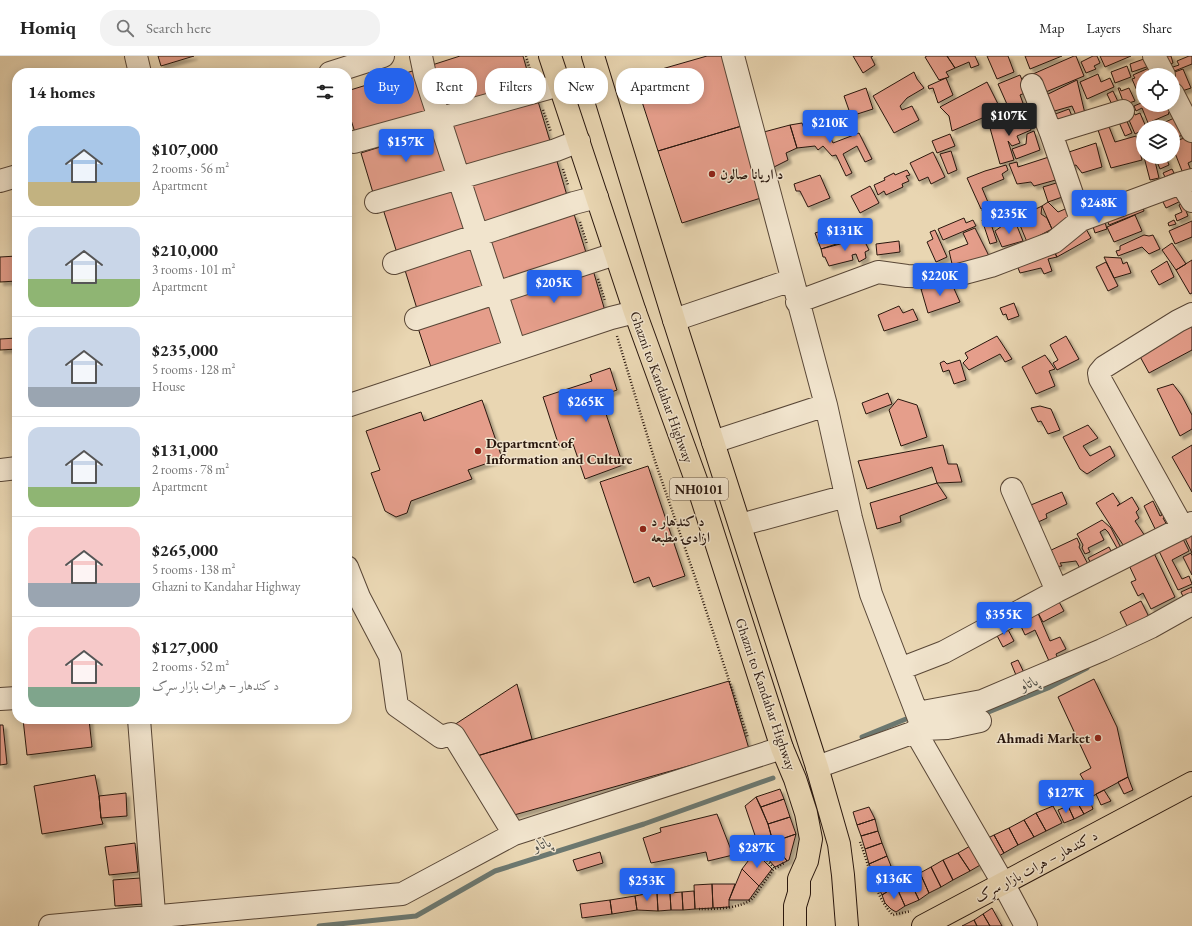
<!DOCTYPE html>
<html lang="en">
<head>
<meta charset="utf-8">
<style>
  :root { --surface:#fff; --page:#f2f2f2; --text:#222; --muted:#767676; --line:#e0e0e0; --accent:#2563eb }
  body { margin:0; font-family:"EB Garamond",Amiri,serif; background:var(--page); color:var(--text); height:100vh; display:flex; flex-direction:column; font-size:15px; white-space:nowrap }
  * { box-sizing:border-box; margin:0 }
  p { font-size:13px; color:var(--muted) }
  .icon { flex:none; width:22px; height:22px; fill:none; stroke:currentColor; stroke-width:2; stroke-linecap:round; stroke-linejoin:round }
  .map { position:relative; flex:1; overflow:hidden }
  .panel { position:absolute; left:12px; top:12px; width:340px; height:656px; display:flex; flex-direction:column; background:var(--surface); border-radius:16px; box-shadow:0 2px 10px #0003 }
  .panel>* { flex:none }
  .top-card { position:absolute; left:364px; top:12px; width:380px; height:36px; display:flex; gap:8px }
  .tools { position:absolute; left:1136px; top:12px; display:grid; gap:8px }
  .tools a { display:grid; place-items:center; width:44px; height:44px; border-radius:50%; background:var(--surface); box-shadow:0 2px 10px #0003; font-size:20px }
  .price { position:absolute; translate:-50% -34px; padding:0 9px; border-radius:4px; background:var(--accent); color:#fff; font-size:13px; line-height:26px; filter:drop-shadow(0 1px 2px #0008) }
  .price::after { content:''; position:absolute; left:50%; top:24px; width:12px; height:9px; margin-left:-6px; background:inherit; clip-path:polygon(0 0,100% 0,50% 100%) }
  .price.selected { background:#222; color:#fff }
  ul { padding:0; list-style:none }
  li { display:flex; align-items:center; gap:12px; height:100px; padding:0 16px }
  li+li { border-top:1px solid var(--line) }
  li span { display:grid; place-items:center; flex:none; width:112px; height:80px; border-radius:12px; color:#555 }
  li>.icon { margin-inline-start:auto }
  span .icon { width:48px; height:48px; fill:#fffc; stroke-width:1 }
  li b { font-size:17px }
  h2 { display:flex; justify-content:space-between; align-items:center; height:48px; padding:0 16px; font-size:17px }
  .tag { padding:0 14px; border-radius:16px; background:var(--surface); box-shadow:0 2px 10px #0003; font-size:14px; line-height:36px }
  .tag.selected { background:var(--accent); color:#fff }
  header { display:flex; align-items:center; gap:24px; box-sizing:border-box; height:56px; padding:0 20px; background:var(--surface); border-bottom:1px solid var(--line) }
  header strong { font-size:19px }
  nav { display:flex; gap:22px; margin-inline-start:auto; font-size:14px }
  .search { width:280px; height:36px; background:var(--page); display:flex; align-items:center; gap:10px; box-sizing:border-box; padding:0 14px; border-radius:16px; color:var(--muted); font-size:15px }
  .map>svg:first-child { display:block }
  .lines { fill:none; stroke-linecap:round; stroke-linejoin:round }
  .stream { stroke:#6c7870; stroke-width:5 }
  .building { fill:#e59e8b; stroke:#29170e; filter:url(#shadow) }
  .minor-casing { stroke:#594737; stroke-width:24 }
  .major-casing { stroke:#29170e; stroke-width:24 }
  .highway-casing { stroke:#29170e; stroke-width:24 }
  .path { stroke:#29170e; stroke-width:2.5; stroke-dasharray:1 2; stroke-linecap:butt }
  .minor { stroke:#f1e4cd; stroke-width:22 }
  .major { stroke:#e9d6b2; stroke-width:22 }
  .highway { stroke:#e9d6b2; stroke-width:22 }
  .poi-dot { fill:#8f2418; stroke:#f1e4cd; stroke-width:1.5 }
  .labels { text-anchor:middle; stroke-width:3; stroke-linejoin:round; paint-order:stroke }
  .shield { fill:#f1e4cd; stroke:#655447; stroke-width:1 }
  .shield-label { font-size:13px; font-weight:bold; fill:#29170e }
  .poi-label { font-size:14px; font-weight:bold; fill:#29170e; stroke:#f1e4cd; text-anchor:start }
  .street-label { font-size:14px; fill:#29170e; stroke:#f1e4cd }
  .water-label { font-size:15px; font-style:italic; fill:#504f47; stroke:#f1e4cd }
</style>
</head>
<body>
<header>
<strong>Homiq</strong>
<div class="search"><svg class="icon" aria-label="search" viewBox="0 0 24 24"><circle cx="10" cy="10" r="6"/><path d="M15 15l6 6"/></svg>Search here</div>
<nav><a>Map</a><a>Layers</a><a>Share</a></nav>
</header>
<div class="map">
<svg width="1192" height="870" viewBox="0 0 1192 870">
  <defs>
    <filter id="shadow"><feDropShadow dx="3.5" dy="3.5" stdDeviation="1" flood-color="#0004"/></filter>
  </defs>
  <rect width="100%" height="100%" fill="#e9d6b2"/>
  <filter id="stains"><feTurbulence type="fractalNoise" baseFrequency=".005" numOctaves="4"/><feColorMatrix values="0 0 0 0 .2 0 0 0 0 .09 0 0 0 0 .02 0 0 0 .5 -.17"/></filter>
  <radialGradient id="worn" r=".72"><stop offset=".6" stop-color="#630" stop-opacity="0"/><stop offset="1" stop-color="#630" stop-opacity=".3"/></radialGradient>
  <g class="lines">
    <path class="stream" d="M981,659L1048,632L1087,612
      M862,681L906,663H913
      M319,870L416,860L495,815L644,768L773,722"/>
  </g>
  <path class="building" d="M158,0H194L161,10Z
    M460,0H523L530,25L442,53L429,10Z
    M707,0H726L745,69L658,95L634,21Z
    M853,0H873L871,1L875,9L863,17Z
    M927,0H947L955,12L946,16L949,21L939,24L925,1Z
    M947,0H975L979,9L971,12L969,6L955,12Z
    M987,0H1008L1014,16L997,23Z
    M1025,0H1062L1030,13Z
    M1074,0H1076L1084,20L1041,38L1033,18Z
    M1093,0H1097L1100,7L1094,10L1096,13L1086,17L1081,6Z
    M1100,0H1131L1105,11Z
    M1152,0L1155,8L1132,16L1130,8Z
    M1164,0H1171L1173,7L1167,9Z
    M1189,0H1192V8L1172,16L1170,12L1179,9L1177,5Z
    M1158,8L1163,19H1143V35L1138,37L1132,23L1135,22L1133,19Z
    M1127,10L1131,21L1115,27L1111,16Z
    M419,13L432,56L356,80L347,51V35Z
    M1183,13L1191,32L1179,36L1172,17Z
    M914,16L917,23L924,32L907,42L900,50L902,54L912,50L919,64L894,77L873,40Z
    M1098,18L1101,26L1110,22L1114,31L1087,43L1080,26Z
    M1020,19L1027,36L1020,39L1024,50L1010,55L998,28Z
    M946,22L953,39L938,47L933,32L929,33L928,30Z
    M1077,24L1087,66L1078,64L1072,50L1051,56L1044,40Z
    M987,26L1001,54L952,75L949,60L940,51Z
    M866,32L873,53L851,60L844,40Z
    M1118,32H1120L1121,35L1129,32L1135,45L1129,47L1126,53Z
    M1113,35L1121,52L1115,55L1107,38Z
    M1143,40V49H1170L1173,55L1168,57L1169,58L1148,67L1142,52L1136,55L1134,50L1141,47L1139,42Z
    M537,42L550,85L461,113L448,70Z
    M1069,53L1074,65L1054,72L1050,60Z
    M1133,54L1135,59L1140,57L1146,71H1143V74L1135,78L1126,57Z
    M1026,59L1031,74L1017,80L1020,87L1012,90L1008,85L1014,104L1000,108L990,72Z
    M1181,59L1188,76L1176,82L1173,76V71H1171L1170,70L1164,71L1163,67Z
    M1125,61L1132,77L1125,80L1118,64Z
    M802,67L806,78L825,71L833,87L859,77L872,103L865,106L857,90L843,98L852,117L846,120L836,99L832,100L823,90L818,94L815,90L797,92L790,69Z
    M1108,68L1115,86L1136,80L1142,104L1111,112L1097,71Z
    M745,69L764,141L682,167L658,95Z
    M790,69L797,92L786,97L788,104L772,112L760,77Z
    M437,73L451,116L374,140L361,97Z
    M1034,75L1040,94L1016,103L1012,93L1026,88L1027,78Z
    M1143,77V93L1138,79Z
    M950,78L955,90L937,97L932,85Z
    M1190,80L1192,86V105L1188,107L1192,117L1184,120L1173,92V86Z
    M1096,87L1102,111L1082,117L1076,109L1068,111L1066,97Z
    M951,95L957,114L948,118L940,98Z
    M933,96L945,121L931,128L928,121L919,125L910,107Z
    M1055,99L1063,122L1034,130L1031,126L1017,128L1009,108L1017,106L1018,111Z
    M1144,101H1154L1159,122L1150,124Z
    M1155,101H1166L1169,109L1160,113Z
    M556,102L568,143L480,171L467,130Z
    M1006,109L1008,114L1002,118L1004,123L982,132L990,151L981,153L967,122L985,115Z
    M1172,113L1174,117L1165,121L1163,117Z
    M907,114L910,119L906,120L909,125L902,128L903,131L886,139L884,135L878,139L874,129L885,124L884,122L894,117L895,119Z
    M820,119L830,142L808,151L800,135H796L794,128Z
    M1063,125L1068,139L1048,146L1043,131Z
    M455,130L469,174L397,197L383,153Z
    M870,130L879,147L860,157L851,140Z
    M1177,130L1183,144L1166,152L1163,146Z
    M1140,144L1144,155L1109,169L1105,158Z
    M1002,146L1004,153L984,160L982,154L992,150V149Z
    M1048,146L1058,156L1070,151L1074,164L1052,173L1042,150Z
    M1183,147L1188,160L1177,165L1175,159L1182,156L1179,149Z
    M1042,150L1041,158L1047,162L1052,173L1027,186L1017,162Z
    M574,158L588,203L499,231L485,186Z
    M1135,159L1142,175L1114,186L1107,171Z
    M1103,160L1107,173L1095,177L1091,164Z
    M964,162L966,167L973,164L976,170L943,184L938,173Z
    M985,162L986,166L990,165L997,186L990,188L982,164Z
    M1174,164L1176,168L1169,170L1168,167Z
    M852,165L858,181L821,193L815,177Z
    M1192,165V181L1175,188L1169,175Z
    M1002,170H1017L1023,185L1002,191L995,175Z
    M1085,171L1091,182L1057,201L1051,189Z
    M975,172L989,200L953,212L949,195L968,188L963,177Z
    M935,174L947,201L936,206L927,186L933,183L930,176Z
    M1144,179L1149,180L1153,179L1160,193L1149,198L1142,191L1118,200L1116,195L1120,194V190Z
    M863,182L869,194L865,196L866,202L859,206L856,198L852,199L853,204L829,210L825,201H823L821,193Z
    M899,185L900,196L877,199L876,188Z
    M1172,187L1186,208L1176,214L1162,194Z
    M474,190L488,234L418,256L404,211Z
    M1051,190L1057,201L1048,203L1052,215L1044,218L1041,212L1020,217L1015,204Z
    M17,200V225L0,226V201Z
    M1104,201L1121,202L1123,208L1127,206L1131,217L1114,222Z
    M1192,204V237L1190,238L1176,214Z
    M1167,205L1174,221L1159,229L1151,215Z
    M1106,206L1118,230L1108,235L1096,211Z
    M593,214L605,255L515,283L502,242Z
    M951,226L960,246L928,257L921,233Z
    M491,246L504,288L431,311L417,269Z
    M1014,247L1019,260L1008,264L1006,258L1003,259L1000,252Z
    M899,250L903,257L913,253L918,264L884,275L878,259Z
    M1192,265V294L1149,317L1137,295Z
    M997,280L1012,303L1005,306L1000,298L969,314L963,307L968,302L965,297Z
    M1066,280L1079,303L1057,314L1053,307L1058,304L1050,289Z
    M17,282V293L0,294V283Z
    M1045,299L1055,313L1049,315L1055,330L1036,338L1022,311Z
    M960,304L966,324L954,328L949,314L943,316L940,307L944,305L947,308Z
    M610,312L617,334L600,340L623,409L585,423L572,385L559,390L543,341L592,325L590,319Z
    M1173,328L1182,340L1192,359V373L1180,380L1157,333Z
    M888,337L892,348L866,358L862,347Z
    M898,343L917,349L927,381L901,390L889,354Z
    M482,344L502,402L468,414L472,423L411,445L407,457L396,461L385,455L371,417L380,414L366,375L421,356L424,365Z
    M1040,350L1051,353L1060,374L1048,378L1041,365L1038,366L1031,352Z
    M1088,369L1098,382L1083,390L1090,400L1110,390L1115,400L1087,418L1080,413L1063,381Z
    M943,389L948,408H957L962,426L937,427L932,411L867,433L858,405Z
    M1192,389V436L1172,401Z
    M648,410L685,520L653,531L649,521L634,527L600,426Z
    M937,427L947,442L900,460L901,466L877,473L870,447Z
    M1062,436L1067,448L1046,458L1047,462L1036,467L1026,451Z
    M1113,437L1120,448L1117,450L1132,441L1139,453L1136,456L1139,462L1135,465L1145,480L1125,492L1096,447Z
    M1162,441L1171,457L1163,462L1168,471L1159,481L1144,450L1153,445L1160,460L1162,459L1155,444Z
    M1102,464L1111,472L1123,496L1093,511L1088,502L1109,491L1111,495L1117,492L1108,476L1105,473L1100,476L1104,484L1088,492L1090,496L1085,498L1082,492L1083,489L1077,478Z
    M1192,473V497L1183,478Z
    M1180,477L1189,495L1172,504L1182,523L1189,520L1192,528L1178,534L1156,489Z
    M1077,482L1080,489L1079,491L1091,514L1083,518L1076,505L1060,507L1062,510L1054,511L1047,496Z
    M1151,491L1175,541L1151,553L1143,537L1138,540L1131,526L1136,524L1126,503Z
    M1191,497L1192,500V519L1183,501Z
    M1192,531V542L1185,545L1181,536Z
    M1058,544L1064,555L1043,566L1037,555Z
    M1141,545L1150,563L1129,574L1120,556Z
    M1037,555L1050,585L1060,581L1066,593L1056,598L1061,610L1053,614L1035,574L1025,579L1018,564Z
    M1005,568L1014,585L1003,591L994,574Z
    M1018,604L1026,621L1018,624L1011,607Z
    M1094,623L1117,671L1128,721L1093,740L1080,718L1091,712L1058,641Z
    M729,625L749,693L514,759L477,700Z
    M517,628L532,683L477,700L454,669Z
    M23,663H89L92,691L27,699Z
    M0,669H3L7,708L0,709Z
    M95,719L99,740L101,762L103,768L42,778L34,730Z
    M1128,721L1133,734L1124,738L1118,726Z
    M780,733L784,743L761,751L756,741Z
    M1104,734L1111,745L1101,749L1096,738Z
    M126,737L127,760L101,762L99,740Z
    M1088,740L1093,753L1084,758L1077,746Z
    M756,741L768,768L773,786L760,794L745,750Z
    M784,743L790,761L768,768L761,751Z
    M1077,746L1084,758L1074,763L1068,750Z
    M1053,750L1062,767L1046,775L1036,757Z
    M1068,750L1074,763L1064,767L1058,754Z
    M869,751L875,763L857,769L853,756Z
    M1036,757L1046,775L1034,781L1024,764Z
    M717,758L733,799L708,805L706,796L651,807L643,782L661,776L660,772Z
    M790,761L796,778L773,786L768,768Z
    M875,763L878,775L861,780L857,769Z
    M1024,764L1034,781L1018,789L1009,772Z
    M1009,772L1018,789L1004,797L994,779Z
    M878,775L882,787L865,793L861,780Z
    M796,778L789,804L787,805L773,786Z
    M994,779L1004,797L994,803L982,785Z
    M773,786L787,805L775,811L760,794Z
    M135,787L138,816L109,819L105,791Z
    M882,787L887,800L869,808L865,793Z
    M972,789L982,808L970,815L958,797Z
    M600,796L603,807L577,815L573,804Z
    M755,796L772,813L759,830L742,813Z
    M958,797L970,815L953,824L943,804Z
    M887,800L891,810L873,816L869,808Z
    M943,804L953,824L941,831L931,811Z
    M891,810L894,817L876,826L873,816Z
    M931,811L941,831L929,837L920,817Z
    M742,813L759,830L749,844H729Z
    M920,817L929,837L919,844L909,823Z
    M889,820L896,830L882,839L876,826Z
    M140,822L143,848L115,850L113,824Z
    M909,823L919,844L905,850L896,830Z
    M712,828H735L729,844V851L713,852Z
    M712,828L713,852L695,853L694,829Z
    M896,830L905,850L896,856L891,853L885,847L882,839Z
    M694,835L695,853L683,854L682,836Z
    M682,836L683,854H671L670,837Z
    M650,837H657L658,855L637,854L635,840Z
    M657,837H670L671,854L658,855Z
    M635,840L637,854L612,858L610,844Z
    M610,844L612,858L582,862L580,848Z
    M992,852L1002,870H990L983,858Z
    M983,858L990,870H977L974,864Z
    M974,864L977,870H962Z"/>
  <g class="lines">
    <defs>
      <path id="minor" d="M136,0L140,17
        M421,0L425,19L515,294
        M733,0L826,349L851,462L871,538L923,673
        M1154,0L1164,19
        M330,17L383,0
        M1032,29L1051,77L1081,164
        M1173,38L1192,75
        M1051,77L1123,55
        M354,86L560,29
        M0,125L17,120
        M1181,127L1192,145
        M376,146L556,94L579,85
        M394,207L574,147L597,141
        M797,246L878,216L907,220L950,221L991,210L1054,186L1081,164L1181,127L1192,124
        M416,263L615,198
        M674,264L792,224
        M347,350L611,262L635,256
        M713,386L826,349
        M0,414L17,412
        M1012,433L1057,535
        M740,469L846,440
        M1183,472L1100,323L1099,317L1104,311L1178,265L1192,258
        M347,511L359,541L390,600L397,650L441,681L451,678L454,680L514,778
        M900,613L944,596L1057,535L1192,467
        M0,643L17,642
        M917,657L982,645L1102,594L1151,571L1192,548
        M139,663L155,870
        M915,675L1003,827L1026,870
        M817,711L923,673L947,672L980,665
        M50,870L402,838L514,778L782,692"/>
      <path id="major" d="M923,870L1192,727"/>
      <path id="highway" d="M550,0L635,256L696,424L782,692L795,723L806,757L811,783L807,805L799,823V837L795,850V870
        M593,0L674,264L817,711L839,788L843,819L847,870"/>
    </defs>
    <use href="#minor" class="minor-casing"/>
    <use href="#major" class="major-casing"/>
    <use href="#highway" class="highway-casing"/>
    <path class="path" d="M526,0L531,17
      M543,54L551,76
      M563,113L568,129
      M580,166L587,188
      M598,223L605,245
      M617,280L655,405L695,521L748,682
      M860,786C869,809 875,841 893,859L911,855
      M753,789L775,813
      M699,853C715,853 741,853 753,842L773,814L784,807"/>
    <use href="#minor" class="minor"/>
    <use href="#major" class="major"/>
    <use href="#highway" class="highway"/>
  </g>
  <g class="poi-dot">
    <circle cx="712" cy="118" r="4"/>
    <circle cx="478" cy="395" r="4"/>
    <circle cx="643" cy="473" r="4"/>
    <circle cx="1098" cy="682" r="4"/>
  </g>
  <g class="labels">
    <rect class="shield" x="670" y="422" width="58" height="22" rx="3"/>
    <g class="shield-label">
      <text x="699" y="438">NH0101</text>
    </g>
    <g class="poi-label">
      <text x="720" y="123">د اریانا صالون</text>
      <text x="486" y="392">Department of<tspan x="486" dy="16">Information and Culture</tspan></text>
      <text x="651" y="470">د کندهار د<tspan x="651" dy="16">ازادۍ مطبعه</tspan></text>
      <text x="1090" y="687" text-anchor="end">Ahmadi Market</text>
    </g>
    <g class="street-label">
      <text transform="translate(662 331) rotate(70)" y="5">Ghazni to Kandahar Highway</text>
      <text transform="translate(766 638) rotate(71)" y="5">Ghazni to Kandahar Highway</text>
      <text transform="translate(1036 810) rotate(-28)" y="5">د کندهار – هرات بازار سړک</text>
    </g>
    <g class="water-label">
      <text transform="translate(1029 627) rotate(-22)" y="5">پاتاو</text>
      <text transform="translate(542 788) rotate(-18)" y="5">پاتاو</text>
    </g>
  </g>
  <rect width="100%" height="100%" filter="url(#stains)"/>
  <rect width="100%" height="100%" fill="url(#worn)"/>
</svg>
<div class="tools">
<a><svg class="icon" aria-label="locate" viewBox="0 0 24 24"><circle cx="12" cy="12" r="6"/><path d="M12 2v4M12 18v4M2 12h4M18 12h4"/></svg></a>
<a><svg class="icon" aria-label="layers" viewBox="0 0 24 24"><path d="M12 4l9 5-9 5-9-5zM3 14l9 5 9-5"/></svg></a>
</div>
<b class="price selected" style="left:1009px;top:81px">$107K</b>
<b class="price" style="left:830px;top:88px">$210K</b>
<b class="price" style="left:406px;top:107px">$157K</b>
<b class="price" style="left:1099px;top:168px">$248K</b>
<b class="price" style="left:1009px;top:179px">$235K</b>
<b class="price" style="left:845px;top:196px">$131K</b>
<b class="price" style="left:940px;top:241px">$220K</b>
<b class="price" style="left:554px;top:248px">$205K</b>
<b class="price" style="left:586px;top:367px">$265K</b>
<b class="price" style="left:1004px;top:580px">$355K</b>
<b class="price" style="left:1066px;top:758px">$127K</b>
<b class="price" style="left:757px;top:813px">$287K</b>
<b class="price" style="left:894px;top:844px">$136K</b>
<b class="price" style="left:647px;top:846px">$253K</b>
<div class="top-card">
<a class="tag selected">Buy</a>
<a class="tag">Rent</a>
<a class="tag">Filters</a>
<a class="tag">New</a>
<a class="tag">Apartment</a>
</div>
<section class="panel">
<h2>14 homes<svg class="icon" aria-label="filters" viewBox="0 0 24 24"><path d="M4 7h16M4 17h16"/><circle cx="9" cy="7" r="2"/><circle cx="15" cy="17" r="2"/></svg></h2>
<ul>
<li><span style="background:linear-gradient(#a9c7e8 70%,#c2b280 0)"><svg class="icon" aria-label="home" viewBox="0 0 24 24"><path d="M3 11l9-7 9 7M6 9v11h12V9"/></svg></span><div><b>$107,000</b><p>2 rooms · 56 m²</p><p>Apartment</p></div></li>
<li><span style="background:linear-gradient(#c9d6e8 65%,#8fb573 0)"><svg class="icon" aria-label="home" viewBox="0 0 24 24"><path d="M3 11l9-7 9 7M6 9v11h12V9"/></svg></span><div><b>$210,000</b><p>3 rooms · 101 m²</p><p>Apartment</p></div></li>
<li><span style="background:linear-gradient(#c9d6e8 75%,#9aa5b1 0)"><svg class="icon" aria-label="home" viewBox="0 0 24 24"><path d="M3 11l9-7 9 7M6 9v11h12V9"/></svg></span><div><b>$235,000</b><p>5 rooms · 128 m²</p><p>House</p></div></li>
<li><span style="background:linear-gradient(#c9d6e8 75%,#8fb573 0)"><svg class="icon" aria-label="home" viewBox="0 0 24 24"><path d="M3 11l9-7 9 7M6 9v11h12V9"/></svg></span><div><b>$131,000</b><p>2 rooms · 78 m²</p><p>Apartment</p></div></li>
<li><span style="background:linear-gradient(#f6c9c9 70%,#9aa5b1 0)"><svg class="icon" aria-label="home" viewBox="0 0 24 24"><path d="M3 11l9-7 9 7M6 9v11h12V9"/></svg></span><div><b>$265,000</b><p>5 rooms · 138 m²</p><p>Ghazni to Kandahar Highway</p></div></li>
<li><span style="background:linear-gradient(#f6c9c9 75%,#7fa58c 0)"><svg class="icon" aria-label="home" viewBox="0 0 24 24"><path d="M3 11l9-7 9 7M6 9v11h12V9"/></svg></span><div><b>$127,000</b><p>2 rooms · 52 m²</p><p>د کندهار – هرات بازار سړک</p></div></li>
</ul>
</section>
</div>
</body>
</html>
